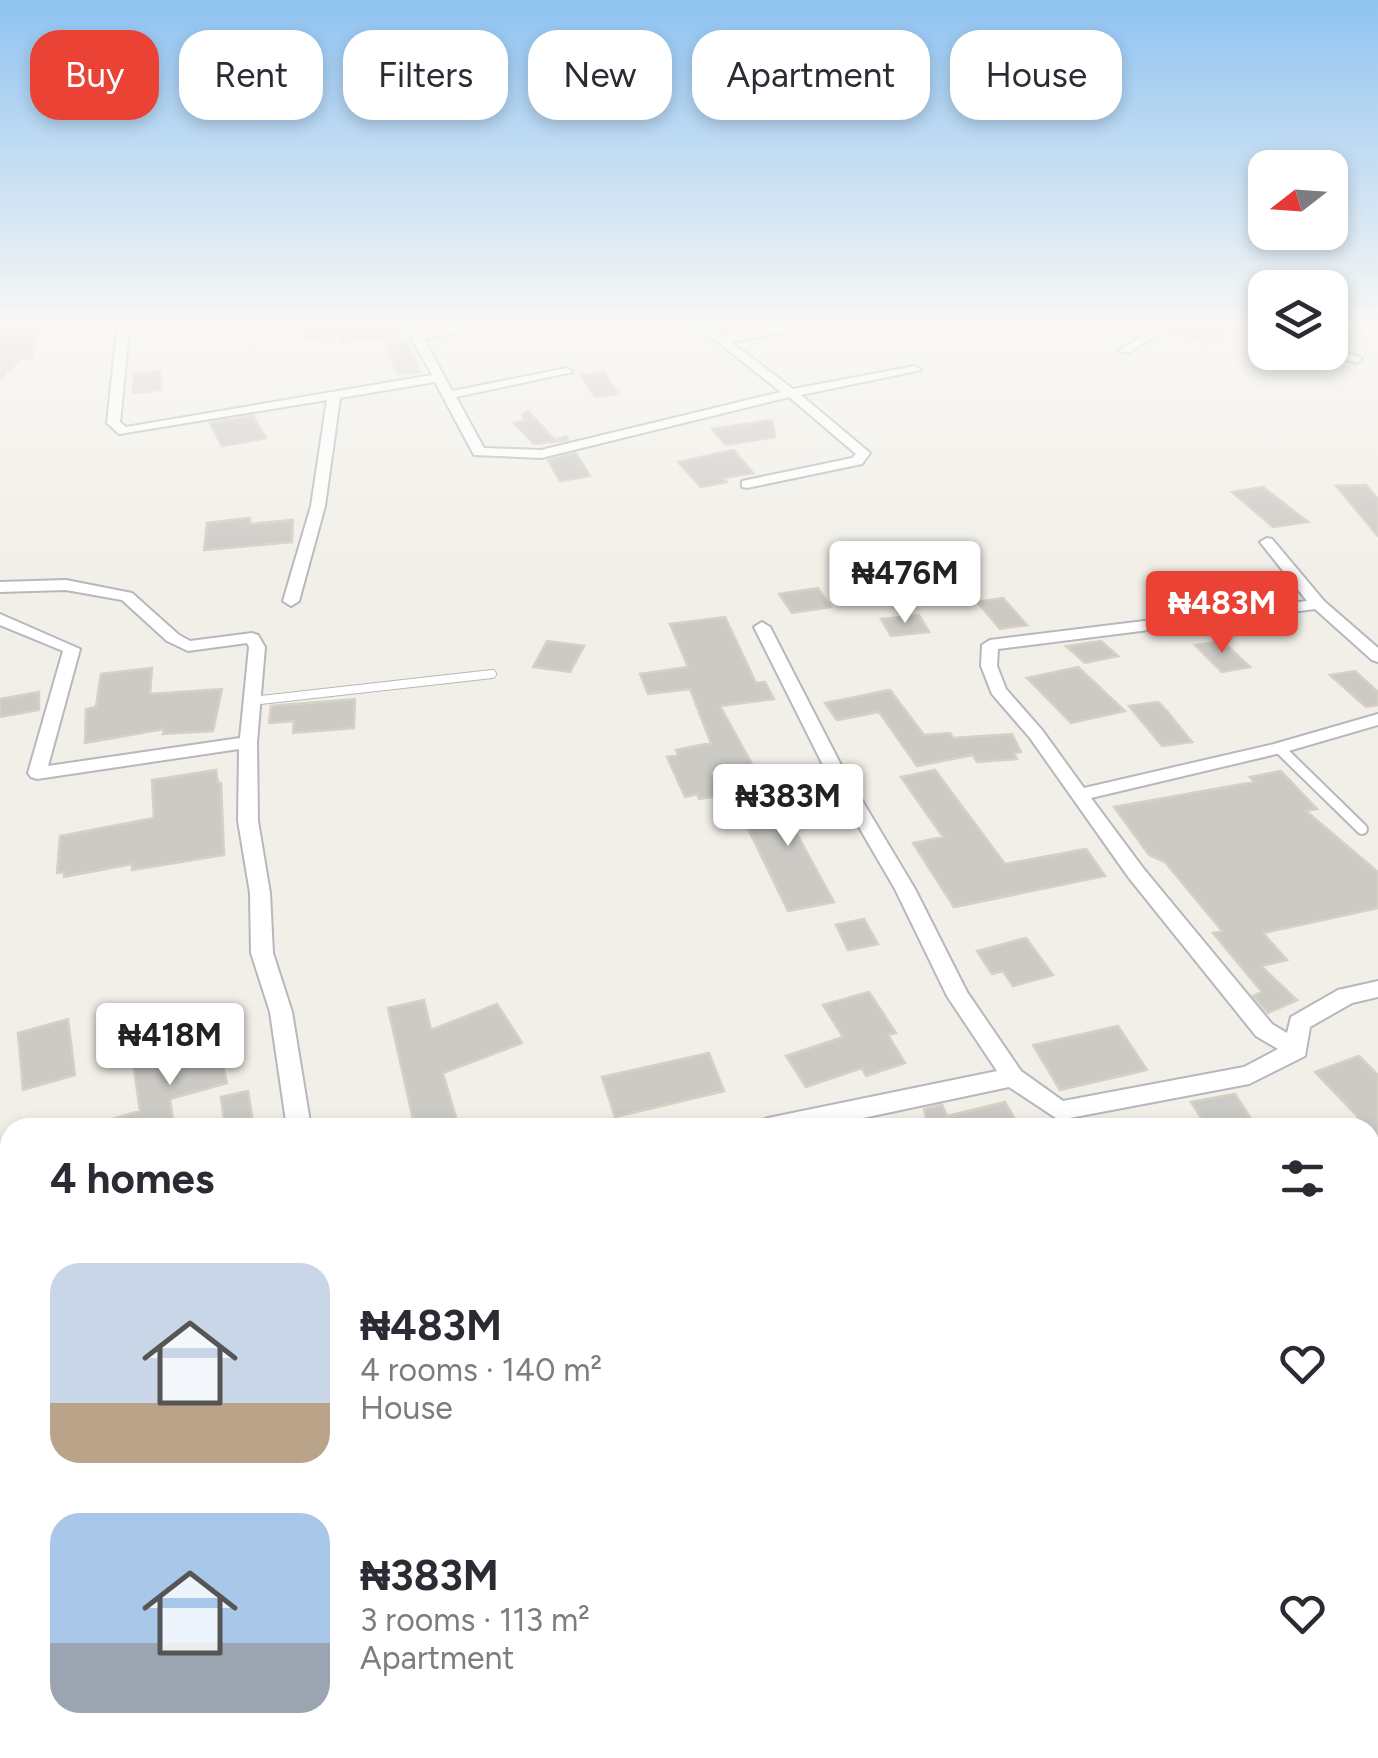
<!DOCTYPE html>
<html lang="en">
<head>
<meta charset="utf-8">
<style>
  :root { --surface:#fff; --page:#f2f2f3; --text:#2b2b33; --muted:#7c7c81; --accent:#ea4335 }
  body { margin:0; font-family:Figtree,sans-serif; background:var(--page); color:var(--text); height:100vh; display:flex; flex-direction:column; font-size:38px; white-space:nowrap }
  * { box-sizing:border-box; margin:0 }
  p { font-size:32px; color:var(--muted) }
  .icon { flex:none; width:55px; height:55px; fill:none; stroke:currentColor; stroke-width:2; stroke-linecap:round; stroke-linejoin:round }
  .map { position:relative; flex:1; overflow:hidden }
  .details { position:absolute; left:0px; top:1118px; width:1380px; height:642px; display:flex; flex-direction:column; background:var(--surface); border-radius:30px 30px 0 0; box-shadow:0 5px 15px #0003 }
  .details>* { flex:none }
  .banner { position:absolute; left:30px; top:30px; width:1320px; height:90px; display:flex; gap:20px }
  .needle { width:65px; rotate:253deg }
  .buttons { position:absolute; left:1248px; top:150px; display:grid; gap:20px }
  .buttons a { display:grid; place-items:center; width:100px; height:100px; border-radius:20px; background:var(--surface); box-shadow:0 5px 15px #0003; font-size:50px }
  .price { position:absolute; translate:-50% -85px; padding:0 22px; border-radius:10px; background:#fff; color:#222; font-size:32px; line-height:65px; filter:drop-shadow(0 2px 5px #0008) }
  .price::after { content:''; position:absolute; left:50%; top:60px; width:30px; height:22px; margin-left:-15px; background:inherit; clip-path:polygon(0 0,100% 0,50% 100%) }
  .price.current { background:var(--accent); color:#fff }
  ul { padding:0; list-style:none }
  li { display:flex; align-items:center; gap:30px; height:250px; padding:0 50px }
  li span { display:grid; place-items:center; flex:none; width:280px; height:200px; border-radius:30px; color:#555 }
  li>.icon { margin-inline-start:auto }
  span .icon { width:120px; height:120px; fill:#fffc; stroke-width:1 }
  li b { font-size:42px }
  h2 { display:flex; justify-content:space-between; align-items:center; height:120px; padding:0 50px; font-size:42px }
  .tag { padding:0 35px; border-radius:30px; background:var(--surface); box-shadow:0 5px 15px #0003; font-size:35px; line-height:90px }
  .tag.current { background:var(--accent); color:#fff }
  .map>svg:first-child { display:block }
  .building { fill:#cccac5; stroke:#d6d1c6; stroke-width:2.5 }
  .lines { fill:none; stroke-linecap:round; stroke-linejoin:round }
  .lane-far1-casing { stroke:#b5b8bc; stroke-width:10 }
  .lane-casing { stroke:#b5b8bc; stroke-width:14 }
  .street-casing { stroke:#b5b8bc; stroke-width:4 }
  .lane-far1 { stroke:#fff; stroke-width:8 }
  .lane { stroke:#fff; stroke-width:10 }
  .street { fill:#fff; fill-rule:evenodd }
</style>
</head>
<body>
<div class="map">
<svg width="1378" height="1758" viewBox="0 0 1378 1758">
  <rect width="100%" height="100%" fill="#f1efe8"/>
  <path class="building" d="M40,320L33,358L21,359L0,379V321Z
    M302,320H392L400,336L341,342L340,336L304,339Z
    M1185,320H1193L1229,332L1207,343L1170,331Z
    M408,342L420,372L398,375L386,347Z
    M160,371L161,390L133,393L134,374Z
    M604,372L618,394L595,397L581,375Z
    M528,411L555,440L566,436L568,440L534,444L514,423L525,420L522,415Z
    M253,416L266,438L222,446L210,423Z
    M772,420L775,437L726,445L712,429Z
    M734,450L753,473L723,478L727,482L701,487L678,462Z
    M576,453L590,476L560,481L548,460Z
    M1366,485L1378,499V536L1336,486Z
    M1263,487L1308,522L1273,527L1232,492Z
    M250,518V524L293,520L292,542L204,550L207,523Z
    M818,588L831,607L792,613L779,594Z
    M1003,598L1027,625L1000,629L977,602Z
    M919,615L929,632L891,636L881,619Z
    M725,617L756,683L765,682L774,699L720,706L752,764L710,771L722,795L699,799L697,794L685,797L667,757L678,755L676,750L711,743L690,689L648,694L640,674L688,667L670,624Z
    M547,641L584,646L570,672L533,667Z
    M1101,641L1118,656L1085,663L1066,646Z
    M1222,641L1250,667L1222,672L1195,645Z
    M1078,667L1125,711L1071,723L1027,678Z
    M152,668L150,694L222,689L213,731L163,734L164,729L85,743L86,709L96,707L101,674Z
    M1355,671L1378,692V705L1366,707L1330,675Z
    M890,690L924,735L950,733L953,738L1012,734L1021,752L1014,753L1017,759L977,762L973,755L917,766L879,712L837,720L825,703Z
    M39,692V710L0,717V699Z
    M355,699L354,728L293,733L294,721L269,723L271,706Z
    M1158,702L1167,711L1192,742L1162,746L1129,706Z
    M216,770L218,783H221L224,855L132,870V864L64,877V872L57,873L60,836L154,818L152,780Z
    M935,770L1005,864L1086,849L1105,876L954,907L913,843L943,837L901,777Z
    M1281,771L1317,809L1306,811L1378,872V908L1263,933L1287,960L1261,966L1297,1000L1268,1013L1253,996L1262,992L1213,933L1222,931L1165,862L1149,855L1114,807L1254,782L1250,777Z
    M812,795L825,819L792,825L834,902L788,911L738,808Z
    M864,919L878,944L848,950L836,925Z
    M1026,938L1053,975L1013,986L1003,971L992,974L977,951Z
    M869,992L896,1033L888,1035L905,1063L866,1076L862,1068L806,1087L786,1056L843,1037L823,1005Z
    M424,1000L431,1030L497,1004L522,1043L443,1073L459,1128H415L388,1008Z
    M68,1019L75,1075L23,1090L18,1033Z
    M1118,1026L1147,1070L1060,1090L1033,1045Z
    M210,1047L211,1054L220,1052L227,1083L170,1099L174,1128H103L102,1122L140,1111L134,1069Z
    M709,1053L724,1091L615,1117L602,1077Z
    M1359,1056L1378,1075V1138L1315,1072Z
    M248,1091L254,1128H225L221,1097Z
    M1235,1094L1257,1128H1207L1191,1102Z
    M1005,1102L1020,1128H928L924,1109L942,1105L947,1116Z"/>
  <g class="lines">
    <defs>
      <path id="lane-far1" d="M252,701L492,674"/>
      <path id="lane" d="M1279,748L1362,829"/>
      <path id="street" d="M118,320H130L120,422L126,427L432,375L402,320H414L421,333L495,320H520L424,339L452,391L567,368L573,372L456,397L484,448L541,450L781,392L690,320H703L724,336L823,320H849L731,342L793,389L915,366L921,370L801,395L870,453L862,464L747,488L742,487V481L852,458L856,454L789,397L541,458L474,455L435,382L340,398L325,506L299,601L291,606L283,601L311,506L327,400L119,434L107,423Z
        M1167,320H1181L1128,353L1118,351Z
        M1231,320H1247L1265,326V333Z
        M1330,348L1360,357L1362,359L1356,363L1326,353L1330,352Z
        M1267,538L1272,539L1324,601L1378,648V662L1372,660L1315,609L998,649L997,666L1006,689L1042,730L1084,788L1274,744L1378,714V725L1285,752L1091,798L1143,868L1272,1024L1287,1033L1291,1017L1338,990L1378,981V997L1352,1003L1310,1027L1305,1056L1249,1084L1059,1120L1009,1087L816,1128H756L760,1121L768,1118L997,1071L947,996L895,889L824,767L754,627L762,622L770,627L842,767L915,889L967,992L1021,1071L1063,1101L1244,1067L1278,1049L1256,1036L1129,878L1030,738L992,694L981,666L982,645L990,640L1307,601L1260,542Z
        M66,580L132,593L179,635L190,641L252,633L258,635L265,647L257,742L258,821L270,893L273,953L292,1012L311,1128H287L270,1012L251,953L250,893L238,821L239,749L37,779L31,777L28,773L63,651L0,625V614L80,649L48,766L240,738L249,647L247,643L188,651L167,641L122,600L66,590L0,592V582Z
        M438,1750H472L473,1758H439Z
        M1032,1750H1093L1094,1751L1091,1758H1029Z"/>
    </defs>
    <use href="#lane-far1" class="lane-far1-casing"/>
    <use href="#lane" class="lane-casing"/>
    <use href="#street" class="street-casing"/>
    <use href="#lane-far1" class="lane-far1"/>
    <use href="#lane" class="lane"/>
    <use href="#street" class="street"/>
  </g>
  <linearGradient id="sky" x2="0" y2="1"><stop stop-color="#8fc3f1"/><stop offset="0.57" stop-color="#f9f8f5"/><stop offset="1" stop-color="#f9f8f5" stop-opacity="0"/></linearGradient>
  <rect width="1378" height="566" fill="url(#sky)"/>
</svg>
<div class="buttons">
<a><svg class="needle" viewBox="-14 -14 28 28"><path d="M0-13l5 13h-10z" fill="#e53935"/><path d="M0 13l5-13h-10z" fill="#7c7c81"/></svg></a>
<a><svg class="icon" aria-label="layers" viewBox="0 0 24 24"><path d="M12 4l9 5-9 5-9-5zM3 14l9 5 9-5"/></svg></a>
</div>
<b class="price" style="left:905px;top:626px">₦476M</b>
<b class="price current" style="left:1222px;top:656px">₦483M</b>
<b class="price" style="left:788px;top:849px">₦383M</b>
<b class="price" style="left:170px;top:1088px">₦418M</b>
<div class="banner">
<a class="tag current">Buy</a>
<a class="tag">Rent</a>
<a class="tag">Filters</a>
<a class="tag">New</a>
<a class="tag">Apartment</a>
<a class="tag">House</a>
</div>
<section class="details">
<h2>4 homes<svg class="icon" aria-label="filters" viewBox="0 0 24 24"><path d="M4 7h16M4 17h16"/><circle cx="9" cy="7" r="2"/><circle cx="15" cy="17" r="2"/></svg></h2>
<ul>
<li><span style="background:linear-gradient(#c9d6e8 70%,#b9a48a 0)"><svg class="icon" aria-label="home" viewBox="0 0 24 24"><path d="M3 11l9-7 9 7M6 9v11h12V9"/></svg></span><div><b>₦483M</b><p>4 rooms · 140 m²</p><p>House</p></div><svg class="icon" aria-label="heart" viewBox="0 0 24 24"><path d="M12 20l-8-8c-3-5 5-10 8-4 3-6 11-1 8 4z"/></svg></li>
<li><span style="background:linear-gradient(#a9c7e8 65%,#9aa5b1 0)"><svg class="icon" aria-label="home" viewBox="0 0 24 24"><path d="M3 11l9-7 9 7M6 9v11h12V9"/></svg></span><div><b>₦383M</b><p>3 rooms · 113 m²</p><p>Apartment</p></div><svg class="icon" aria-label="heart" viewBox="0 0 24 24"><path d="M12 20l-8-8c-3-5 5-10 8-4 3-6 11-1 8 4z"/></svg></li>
</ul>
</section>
</div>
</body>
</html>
